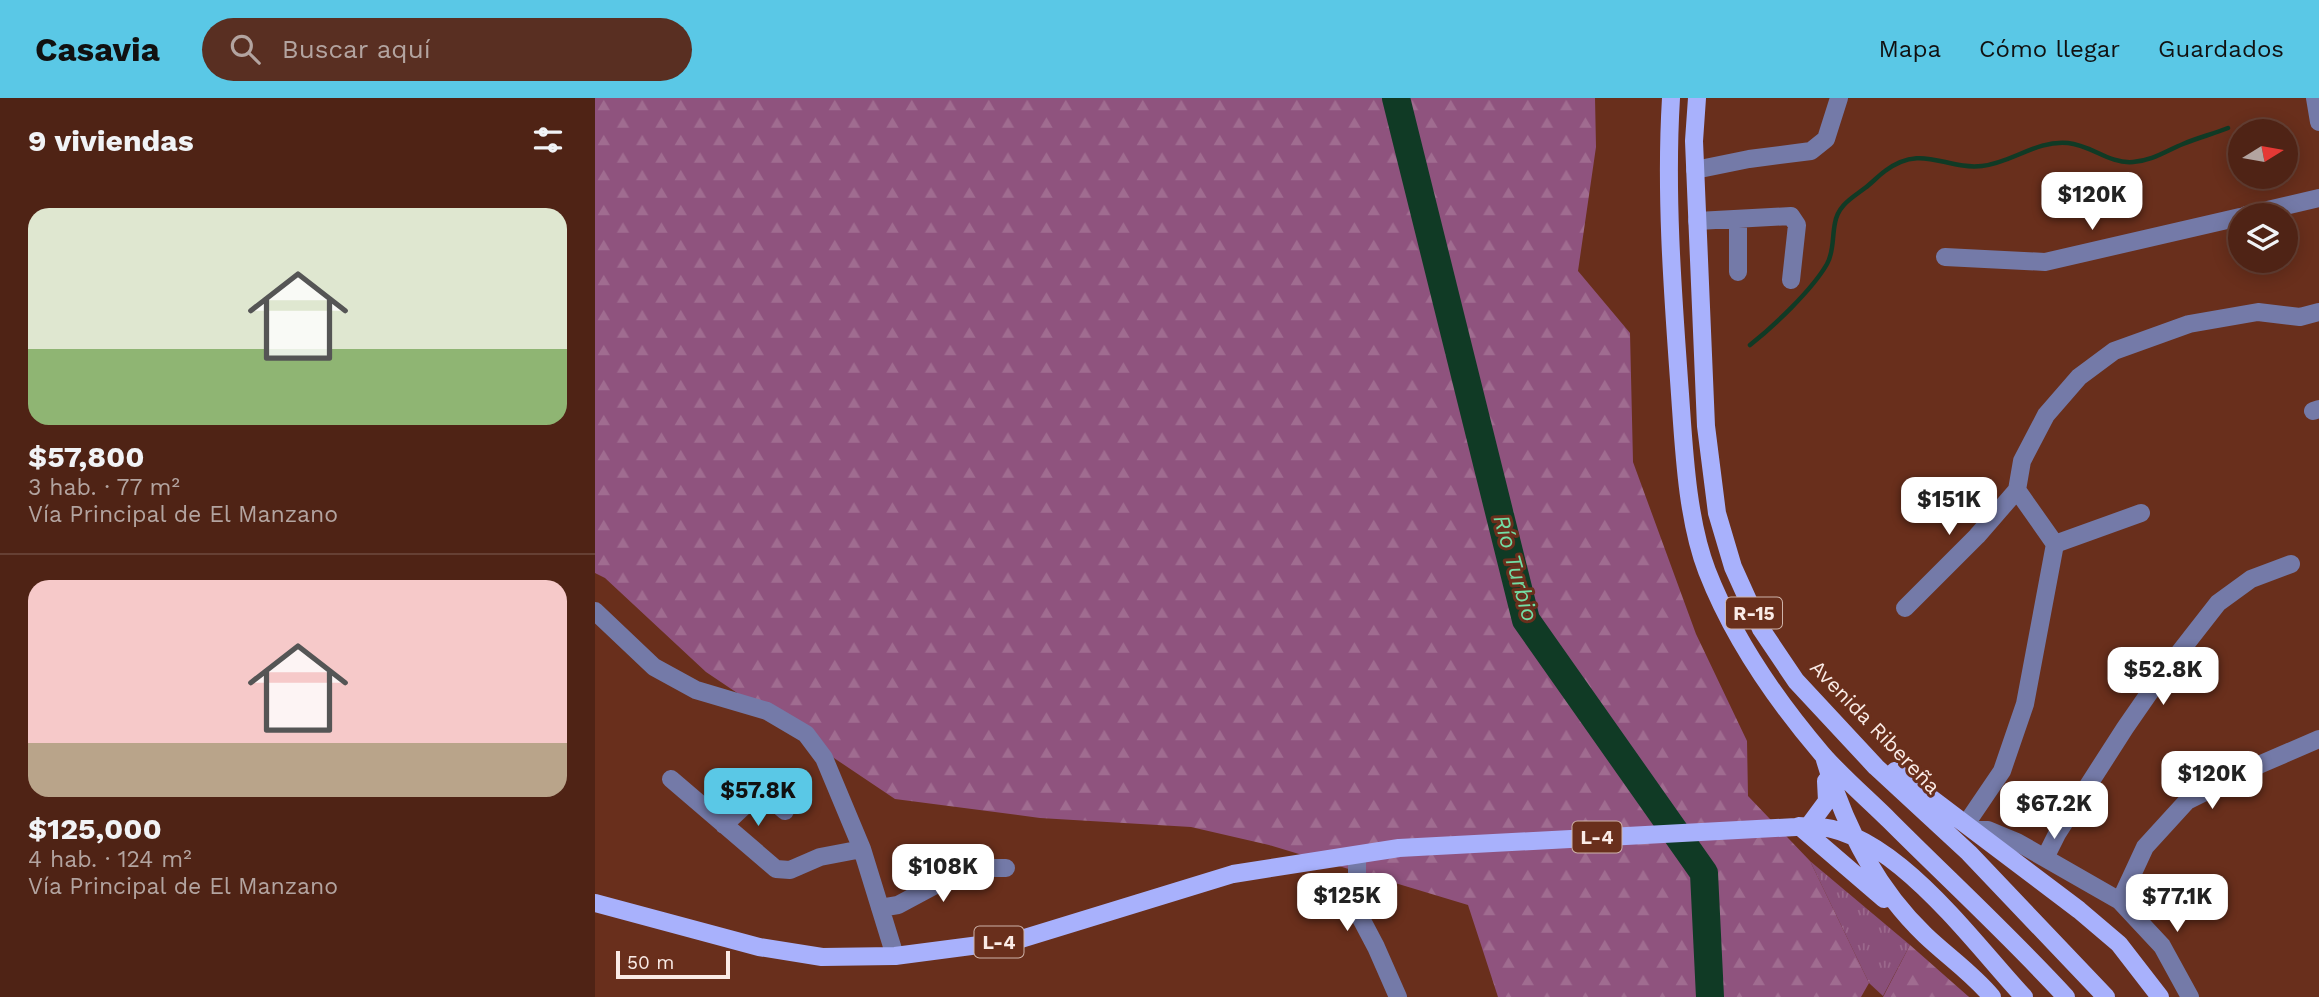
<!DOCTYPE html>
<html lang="es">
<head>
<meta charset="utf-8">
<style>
  :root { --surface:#4f2315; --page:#592f22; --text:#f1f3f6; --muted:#b3a4a0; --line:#664034; --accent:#5ac8e6 }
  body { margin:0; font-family:"Work Sans",sans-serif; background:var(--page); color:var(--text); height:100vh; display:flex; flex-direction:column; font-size:26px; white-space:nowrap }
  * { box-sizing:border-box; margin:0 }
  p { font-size:23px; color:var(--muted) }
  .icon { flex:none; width:38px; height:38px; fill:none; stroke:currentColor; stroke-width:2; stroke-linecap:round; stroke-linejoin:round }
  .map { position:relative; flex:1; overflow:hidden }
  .side { display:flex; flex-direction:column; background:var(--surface); width:595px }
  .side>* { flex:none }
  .needle { width:46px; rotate:79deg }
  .tools { position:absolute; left:1633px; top:21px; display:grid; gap:14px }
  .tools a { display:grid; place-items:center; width:70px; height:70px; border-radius:50%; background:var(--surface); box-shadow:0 4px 18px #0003,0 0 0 2px var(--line); font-size:35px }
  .scale { position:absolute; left:21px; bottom:18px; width:114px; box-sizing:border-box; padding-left:7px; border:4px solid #faebe6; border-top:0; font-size:19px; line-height:24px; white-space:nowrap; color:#faebe6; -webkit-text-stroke:5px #692f1c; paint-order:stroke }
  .price { position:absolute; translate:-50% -60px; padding:0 16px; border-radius:14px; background:#fff; color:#222; font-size:23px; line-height:46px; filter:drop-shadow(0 2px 4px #0008) }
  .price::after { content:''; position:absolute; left:50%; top:42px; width:21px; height:16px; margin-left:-10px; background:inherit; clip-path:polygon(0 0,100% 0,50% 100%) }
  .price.selected { background:var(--accent); color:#111 }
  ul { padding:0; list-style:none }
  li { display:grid; align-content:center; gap:14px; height:371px; padding:0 28px }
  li+li { border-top:2px solid var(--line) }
  li span { display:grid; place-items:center; height:217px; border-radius:21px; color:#555 }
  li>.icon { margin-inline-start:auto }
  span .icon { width:126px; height:126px; fill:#fffc; stroke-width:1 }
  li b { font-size:30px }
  h2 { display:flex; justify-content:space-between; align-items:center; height:84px; padding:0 28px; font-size:30px }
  header { display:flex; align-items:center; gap:42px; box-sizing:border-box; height:98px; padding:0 35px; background:var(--accent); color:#111 }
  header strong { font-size:33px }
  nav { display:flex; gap:38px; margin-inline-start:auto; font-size:24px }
  .search { width:490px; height:63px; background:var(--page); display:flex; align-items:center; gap:18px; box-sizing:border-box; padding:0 24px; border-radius:38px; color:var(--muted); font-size:26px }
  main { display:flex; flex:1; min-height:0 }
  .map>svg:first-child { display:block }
  .grass { fill:url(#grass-tufts) }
  .forest { fill:url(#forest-firs) }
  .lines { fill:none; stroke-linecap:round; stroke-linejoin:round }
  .stream { stroke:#103a25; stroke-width:4.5 }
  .river { stroke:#103a25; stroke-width:28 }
  .minor { stroke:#747aa8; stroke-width:18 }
  .major { stroke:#a8b1fc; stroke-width:18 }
  .labels { text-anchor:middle; stroke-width:6; stroke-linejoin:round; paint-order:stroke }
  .shield { fill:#692f1c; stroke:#ceb3a9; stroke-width:2 }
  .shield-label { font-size:19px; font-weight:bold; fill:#faebe6 }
  .street-label { font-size:21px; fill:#faebe6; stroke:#692f1c }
  .water-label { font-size:23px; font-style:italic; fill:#73dea5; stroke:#692f1c }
</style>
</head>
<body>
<header>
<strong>Casavia</strong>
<div class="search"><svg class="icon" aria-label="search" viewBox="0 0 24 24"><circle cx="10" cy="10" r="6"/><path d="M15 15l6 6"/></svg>Buscar aquí</div>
<nav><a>Mapa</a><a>Cómo llegar</a><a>Guardados</a></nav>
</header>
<main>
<section class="side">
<h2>9 viviendas<svg class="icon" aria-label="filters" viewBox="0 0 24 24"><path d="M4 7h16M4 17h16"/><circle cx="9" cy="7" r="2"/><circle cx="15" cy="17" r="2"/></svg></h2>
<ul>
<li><span style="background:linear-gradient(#dfe7d0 65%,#8fb573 0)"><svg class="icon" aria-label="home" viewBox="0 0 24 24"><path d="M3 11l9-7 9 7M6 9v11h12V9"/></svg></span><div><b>$57,800</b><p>3 hab. · 77 m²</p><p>Vía Principal de El Manzano</p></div></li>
<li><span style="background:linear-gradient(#f6c9c9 75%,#b9a48a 0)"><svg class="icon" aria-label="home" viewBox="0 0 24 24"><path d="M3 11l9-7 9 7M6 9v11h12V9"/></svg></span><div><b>$125,000</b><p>4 hab. · 124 m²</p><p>Vía Principal de El Manzano</p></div></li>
</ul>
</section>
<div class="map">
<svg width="1724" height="899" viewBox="0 0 1724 899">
  <defs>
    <pattern id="grass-tufts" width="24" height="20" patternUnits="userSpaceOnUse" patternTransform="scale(1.75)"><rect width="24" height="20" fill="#894f79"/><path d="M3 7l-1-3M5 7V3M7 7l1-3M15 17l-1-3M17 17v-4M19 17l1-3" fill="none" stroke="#9b688c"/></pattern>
    <pattern id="forest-firs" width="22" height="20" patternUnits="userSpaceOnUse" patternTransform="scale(1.75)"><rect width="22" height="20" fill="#8f537e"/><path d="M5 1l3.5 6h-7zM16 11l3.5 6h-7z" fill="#a06c90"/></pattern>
  </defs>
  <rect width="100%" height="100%" fill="#692f1c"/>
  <path class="grass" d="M1215,763L1315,847L1288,898L1274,885Z"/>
  <path class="forest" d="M0,0H1000L1001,49L983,173L1035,235L1038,364L1101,536L1152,643L1153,698L1215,763L1274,885L1266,899H903L873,807L674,747L596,729L445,720L300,701L111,574L10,480L0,475Z
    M1315,847L1374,899H1288Z"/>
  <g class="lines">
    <path class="stream" d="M1155,247C1179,228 1217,192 1232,166C1239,154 1237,139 1240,125C1243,107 1257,100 1270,90C1277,85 1283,78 1290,73C1327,45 1350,72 1387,68C1417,65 1441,42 1473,45C1496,47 1514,66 1538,64C1557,63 1571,53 1588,46C1602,40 1618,36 1633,30"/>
    <path class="river" d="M801,0L931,522L1109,775L1115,899"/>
    <path class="minor" d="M1720,0L1724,24
      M1100,72L1154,61L1216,53L1231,41L1244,0
      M1651,117L1724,100
      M1143,121V174
      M1102,123L1196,118L1202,127L1196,182
      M1350,159L1450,164L1645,119
      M1718,313L1724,311
      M1460,446L1546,415
      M1310,510L1382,438L1422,392
      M0,513L59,569L101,592L172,613L211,636L229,660L267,751L300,858
      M76,681L181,771L195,772L225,759L267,751
      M1371,726L1407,673L1430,606L1460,446L1422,392L1427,363L1451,317L1484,279L1519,253L1594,226L1663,214L1705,219L1724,214
      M129,727L164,694H168L190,713
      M1380,732H1393L1422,744L1525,803L1567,848L1595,899
      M762,757V813L781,849L803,899
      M1450,760L1462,736L1530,630L1566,578L1623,505L1656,481L1696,466
      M1525,803L1550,749L1592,703L1666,666L1724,641
      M285,810L303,807L372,770H411"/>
    <path class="major" d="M1076,0C1070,98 1078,198 1085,296C1089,352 1092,421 1112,473C1138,540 1181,602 1227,656C1248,680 1273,701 1295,723C1354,782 1415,838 1471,899
      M1102,0L1099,43L1111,328L1122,415L1138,469L1166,531L1201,583L1281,669L1374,755L1511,899
      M1230,662C1249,726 1281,790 1330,837C1352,858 1378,876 1397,899
      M1300,673L1484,812L1524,846L1565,899
      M1215,726L1232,703L1231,683
      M1204,728L1289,801
      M0,805L164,849L227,859L300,858L423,842L638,776L804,750L1201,729C1287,715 1376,843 1429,899"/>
  </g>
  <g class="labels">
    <g class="shield">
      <rect x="1131" y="499.5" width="56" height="31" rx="5"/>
      <rect x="977.5" y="723.5" width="49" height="31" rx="5"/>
      <rect x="379.5" y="828.5" width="49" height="31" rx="5"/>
    </g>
    <g class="shield-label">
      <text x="1159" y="522">R-15</text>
      <text x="1002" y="746">L-4</text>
      <text x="404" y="851">L-4</text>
    </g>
    <g class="street-label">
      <text transform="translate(1280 629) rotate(46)" y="7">Avenida Ribereña</text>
    </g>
    <g class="water-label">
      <text transform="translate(921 470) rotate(74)" y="8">Río Turbio</text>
    </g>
  </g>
</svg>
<div class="tools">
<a><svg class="needle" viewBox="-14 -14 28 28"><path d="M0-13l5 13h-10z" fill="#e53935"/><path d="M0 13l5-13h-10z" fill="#b3a4a0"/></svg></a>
<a><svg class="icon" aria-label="layers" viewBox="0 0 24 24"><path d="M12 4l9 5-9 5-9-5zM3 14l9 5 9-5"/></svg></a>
</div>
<div class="scale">50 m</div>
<b class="price" style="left:1497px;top:134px">$120K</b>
<b class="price" style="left:1354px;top:439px">$151K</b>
<b class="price" style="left:1568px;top:609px">$52.8K</b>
<b class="price" style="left:1617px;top:713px">$120K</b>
<b class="price selected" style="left:163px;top:730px">$57.8K</b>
<b class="price" style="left:1459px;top:743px">$67.2K</b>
<b class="price" style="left:348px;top:806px">$108K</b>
<b class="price" style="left:752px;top:835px">$125K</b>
<b class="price" style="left:1582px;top:836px">$77.1K</b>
</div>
</main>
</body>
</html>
